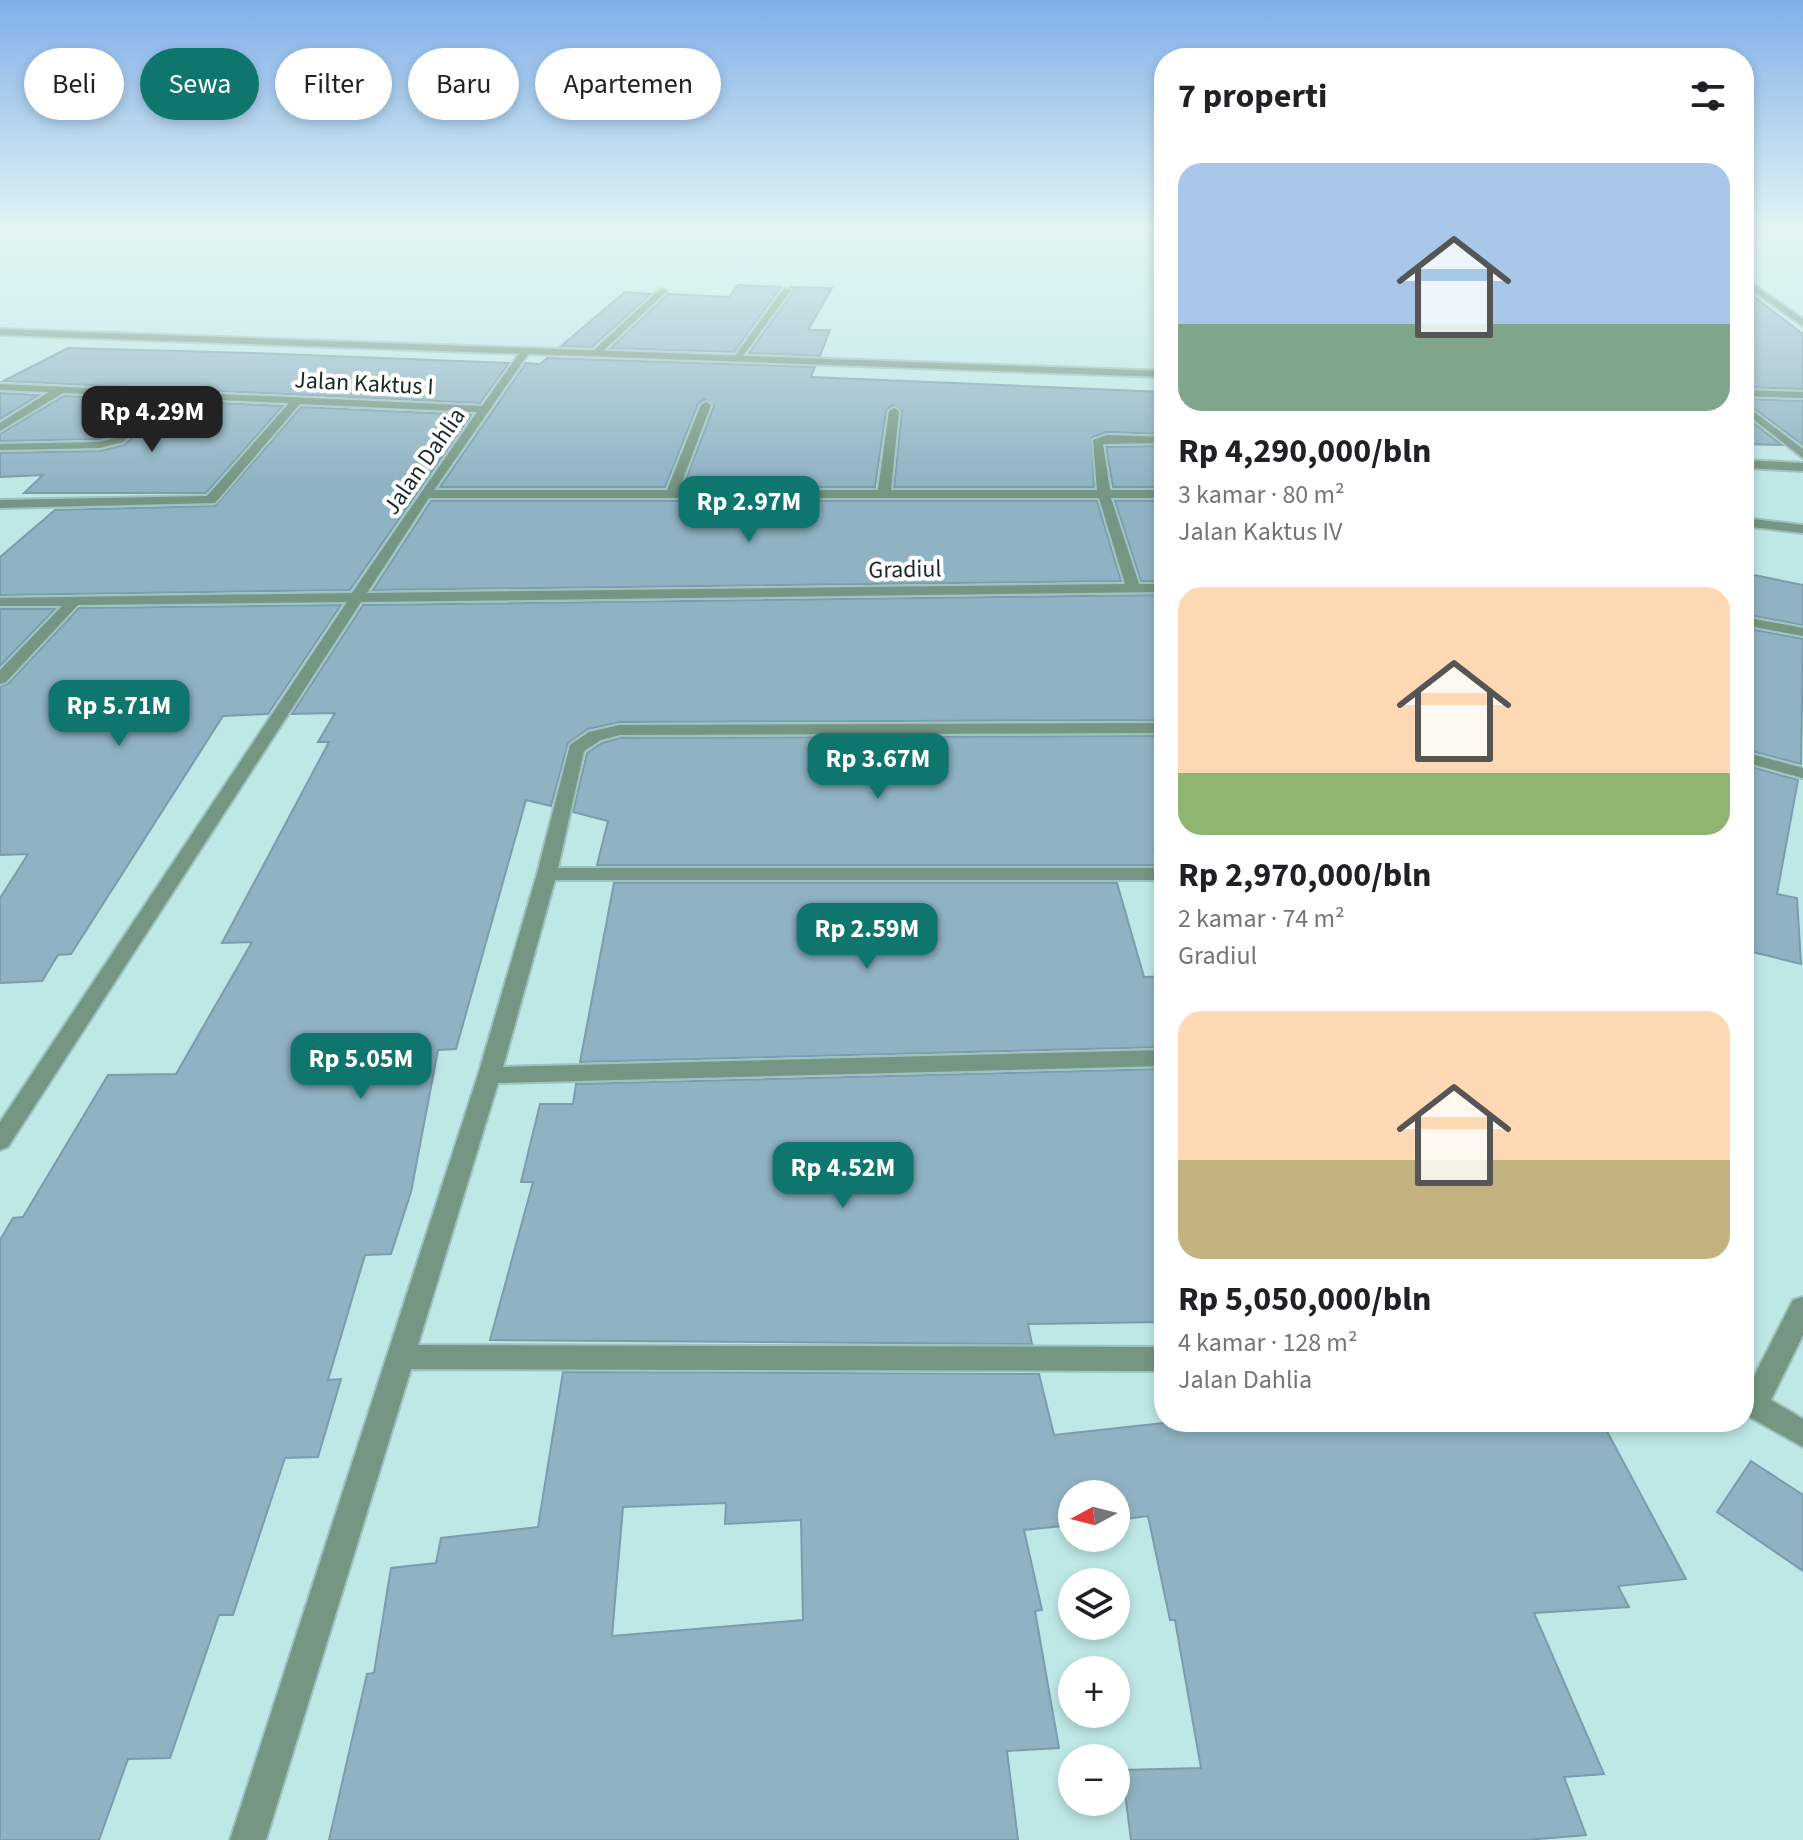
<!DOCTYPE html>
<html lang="id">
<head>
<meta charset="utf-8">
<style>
  :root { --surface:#fff; --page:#f6f6f6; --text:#202124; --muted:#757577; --accent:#0f766e }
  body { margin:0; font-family:"Source Sans 3",sans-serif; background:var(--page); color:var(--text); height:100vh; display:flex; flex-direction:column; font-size:30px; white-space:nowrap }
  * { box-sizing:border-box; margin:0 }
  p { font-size:26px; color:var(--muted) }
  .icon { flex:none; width:44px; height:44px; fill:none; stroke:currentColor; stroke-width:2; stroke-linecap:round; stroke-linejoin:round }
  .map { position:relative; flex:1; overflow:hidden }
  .sheet { position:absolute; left:1154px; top:48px; width:600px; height:1384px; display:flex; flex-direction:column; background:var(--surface); border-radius:32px; box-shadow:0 4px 12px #0003 }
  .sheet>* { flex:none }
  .banner { position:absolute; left:24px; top:48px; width:760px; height:72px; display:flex; gap:16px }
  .needle { width:52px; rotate:263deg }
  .buttons { position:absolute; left:1058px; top:1480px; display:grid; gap:16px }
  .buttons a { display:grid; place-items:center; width:72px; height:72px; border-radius:50%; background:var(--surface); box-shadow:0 4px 12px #0003; font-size:40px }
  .price { position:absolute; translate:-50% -68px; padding:0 18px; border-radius:16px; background:var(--accent); color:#fff; font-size:26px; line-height:52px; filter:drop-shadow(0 2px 4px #0008) }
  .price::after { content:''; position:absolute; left:50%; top:48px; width:24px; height:18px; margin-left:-12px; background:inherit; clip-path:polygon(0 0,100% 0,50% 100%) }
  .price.current { background:#222; color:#fff }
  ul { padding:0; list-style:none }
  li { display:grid; align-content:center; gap:16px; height:424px; padding:0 24px }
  li span { display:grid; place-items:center; height:248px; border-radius:24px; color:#555 }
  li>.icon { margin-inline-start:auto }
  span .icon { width:144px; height:144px; fill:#fffc; stroke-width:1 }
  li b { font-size:34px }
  h2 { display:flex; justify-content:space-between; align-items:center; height:96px; padding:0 24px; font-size:34px }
  .tag { padding:0 28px; border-radius:36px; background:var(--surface); box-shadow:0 4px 12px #0003; font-size:28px; line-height:72px }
  .tag.current { background:var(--accent); color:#fff }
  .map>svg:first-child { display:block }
  .building { fill:#90b3c3; stroke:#7a9cac; stroke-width:2; fill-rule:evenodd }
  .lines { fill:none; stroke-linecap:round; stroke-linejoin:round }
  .service-casing { stroke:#9dc2c0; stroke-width:4 }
  .minor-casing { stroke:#9dc2c0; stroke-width:4 }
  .tertiary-casing { stroke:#9dc2c0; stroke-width:4 }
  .service { fill:#759682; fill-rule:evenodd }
  .minor { fill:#759682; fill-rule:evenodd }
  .tertiary { fill:#759682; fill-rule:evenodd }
  .labels { text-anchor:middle; stroke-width:8; stroke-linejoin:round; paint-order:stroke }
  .far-street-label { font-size:24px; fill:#192929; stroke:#fff }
</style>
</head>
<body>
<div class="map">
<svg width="1803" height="1840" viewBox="0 0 1803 1840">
  <rect width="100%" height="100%" fill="#bee8e6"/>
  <path class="building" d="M738,285L781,287L734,352L611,348L668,294L729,297Z
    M791,287L832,288L808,330H830L820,356L749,353L793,292Z
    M1744,289L1803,334V389L1744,387Z
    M625,292L651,294L592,347L561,346Z
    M68,348L251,353L509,363L480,403L3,381Z
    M547,358L815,367L811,377L1164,392V434L1107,432L1092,437L1094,487H894L902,411L892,405L886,411L875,487H683L714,406L704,399L698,404L665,487H440L526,363L540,364Z
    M0,393L39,395L0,419Z
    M64,396L153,400L114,435L100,439L0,441V434Z
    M1744,399L1803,401V445L1744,401Z
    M174,401L283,406L206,493H24L43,475L0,477V453L100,451L124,445Z
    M301,407L471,415L350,590L0,595V557L55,510L215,506Z
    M1744,416L1782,445L1744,444Z
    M1164,446V487H1113L1106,447Z
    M431,501H1097L1121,581L373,590Z
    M1115,501H1164V581H1141Z
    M1744,573L1803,585V625L1744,614Z
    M1164,595V720L620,722L588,729L568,743L551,806L526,800L456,1049L438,1050L411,1192L391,1254L365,1255L328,1380L341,1379L318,1457L285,1458L233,1615H219L170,1758L128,1759L99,1840H0V1240L13,1218L23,1217L108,1075L176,1074L252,942L222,943L329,742H318L335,713L292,714L363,605Z
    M341,605L268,714L223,716L71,954L58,955L42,981L0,983V898L28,854L0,855V687L8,684L79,608Z
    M0,609H55L0,666Z
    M1744,628L1803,639L1801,764L1744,749Z
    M1164,736V848H1154L1159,865H597L608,821L573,812L587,753L602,743L620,738Z
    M1744,765L1798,780L1777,894L1797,898L1801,964L1744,950Z
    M614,883H1117L1144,977L1164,976V1047L580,1062Z
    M1164,1069V1322L1028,1324L1032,1344L490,1340L533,1182H521L540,1104H573L576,1084Z
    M563,1372L1039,1374L1054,1435L1173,1422H1602L1686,1579L1618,1586L1629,1607L1534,1613L1604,1774L1564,1777L1586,1835L1527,1840H1131L1122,1770L1201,1768L1175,1620H1170L1148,1516L1116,1520V1494H1072V1525L1024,1530L1042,1610L1035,1611L1059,1748L1007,1751L1018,1840H329L367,1674L374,1673L391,1568L436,1563L441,1538L538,1527ZM726,1503L725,1524L801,1520L803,1620L612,1636L623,1507Z
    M1751,1461L1803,1495V1571L1717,1512Z"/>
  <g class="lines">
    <defs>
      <path id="service" d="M784,288L791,290L740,360H732Z
        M660,289L667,291L600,354H594V350Z"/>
      <path id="minor" d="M1744,278L1803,319V326L1744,285Z
        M523,348L531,350L434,490H667L701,405L706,402L711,405L679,490H878L889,411L894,408L899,411L891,490H1097L1093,440L1107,435L1164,437V443L1103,444L1110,490H1164V498H1111L1139,584H1164V592L361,602L8,1147L0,1150V1122L347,602L78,605L6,682L0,684V670L62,606H0V598L352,593L477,412L300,404L215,503L0,508V500L207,496L289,403L173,398L123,442L100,448L0,450V444L100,442L115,438L161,397L63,393L0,431V423L49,392L0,390V384L482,406ZM429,498H1099L1125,584L367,593Z
        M1744,404L1803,449V458L1744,412Z
        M1744,460L1803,463V471L1744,468Z
        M1744,518L1803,525V533L1744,526Z
        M1744,617L1803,628V636L1744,625Z
        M1164,723V733L620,735L601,740L584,751L558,868H1164V880H555L503,1067L1164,1050V1066L498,1083L418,1345L1164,1347V1371L411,1369L266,1840H230L478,1075L537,874L570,745L589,732L620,725Z
        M1744,752L1803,768V778L1744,762Z
        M1803,1297V1335L1771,1400L1803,1419V1447L1744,1414V1387L1748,1388L1793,1300Z"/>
      <path id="tertiary" d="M0,329L1164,371V377L0,335Z
        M1744,390L1803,392V398L1744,396Z"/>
    </defs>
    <use href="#service" class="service-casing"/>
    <use href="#minor" class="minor-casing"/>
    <use href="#tertiary" class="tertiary-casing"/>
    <use href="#service" class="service"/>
    <use href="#minor" class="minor"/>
    <use href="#tertiary" class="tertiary"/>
  </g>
  <linearGradient id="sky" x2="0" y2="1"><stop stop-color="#80afe9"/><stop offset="0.47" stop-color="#e2f5f4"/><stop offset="1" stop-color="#e2f5f4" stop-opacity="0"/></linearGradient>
  <rect width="1803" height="484" fill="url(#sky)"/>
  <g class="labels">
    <g class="far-street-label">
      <text transform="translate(364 383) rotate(3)" y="8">Jalan Kaktus I</text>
      <text transform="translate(424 461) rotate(-55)" y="8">Jalan Dahlia</text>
      <text transform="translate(905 569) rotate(-1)" y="8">Gradiul</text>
    </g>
  </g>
</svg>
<div class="buttons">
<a><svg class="needle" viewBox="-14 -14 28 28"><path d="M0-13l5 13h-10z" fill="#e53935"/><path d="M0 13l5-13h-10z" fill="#757577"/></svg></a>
<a><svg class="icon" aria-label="layers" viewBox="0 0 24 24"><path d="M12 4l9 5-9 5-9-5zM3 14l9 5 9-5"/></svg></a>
<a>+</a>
<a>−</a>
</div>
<b class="price current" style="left:152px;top:454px">Rp 4.29M</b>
<b class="price" style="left:749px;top:544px">Rp 2.97M</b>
<b class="price" style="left:119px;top:748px">Rp 5.71M</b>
<b class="price" style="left:878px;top:801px">Rp 3.67M</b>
<b class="price" style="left:867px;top:971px">Rp 2.59M</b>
<b class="price" style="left:361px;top:1101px">Rp 5.05M</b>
<b class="price" style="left:843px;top:1210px">Rp 4.52M</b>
<div class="banner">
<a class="tag">Beli</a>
<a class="tag current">Sewa</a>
<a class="tag">Filter</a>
<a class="tag">Baru</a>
<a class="tag">Apartemen</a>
</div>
<section class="sheet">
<h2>7 properti<svg class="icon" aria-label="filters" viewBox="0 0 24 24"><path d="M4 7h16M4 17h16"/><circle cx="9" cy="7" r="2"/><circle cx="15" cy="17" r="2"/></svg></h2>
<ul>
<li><span style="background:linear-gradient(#a9c7e8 65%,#7fa58c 0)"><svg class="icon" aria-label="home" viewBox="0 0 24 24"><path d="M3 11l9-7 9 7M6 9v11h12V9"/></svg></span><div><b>Rp 4,290,000/bln</b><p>3 kamar · 80 m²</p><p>Jalan Kaktus IV</p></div></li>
<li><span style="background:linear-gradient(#ffd9b3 75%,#8fb573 0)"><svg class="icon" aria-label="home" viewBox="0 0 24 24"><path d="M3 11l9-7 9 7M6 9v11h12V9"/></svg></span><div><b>Rp 2,970,000/bln</b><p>2 kamar · 74 m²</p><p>Gradiul</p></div></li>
<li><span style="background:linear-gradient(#ffd9b3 60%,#c2b280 0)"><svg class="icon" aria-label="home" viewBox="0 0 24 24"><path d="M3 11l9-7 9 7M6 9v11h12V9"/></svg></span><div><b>Rp 5,050,000/bln</b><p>4 kamar · 128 m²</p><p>Jalan Dahlia</p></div></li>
</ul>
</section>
</div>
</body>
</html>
